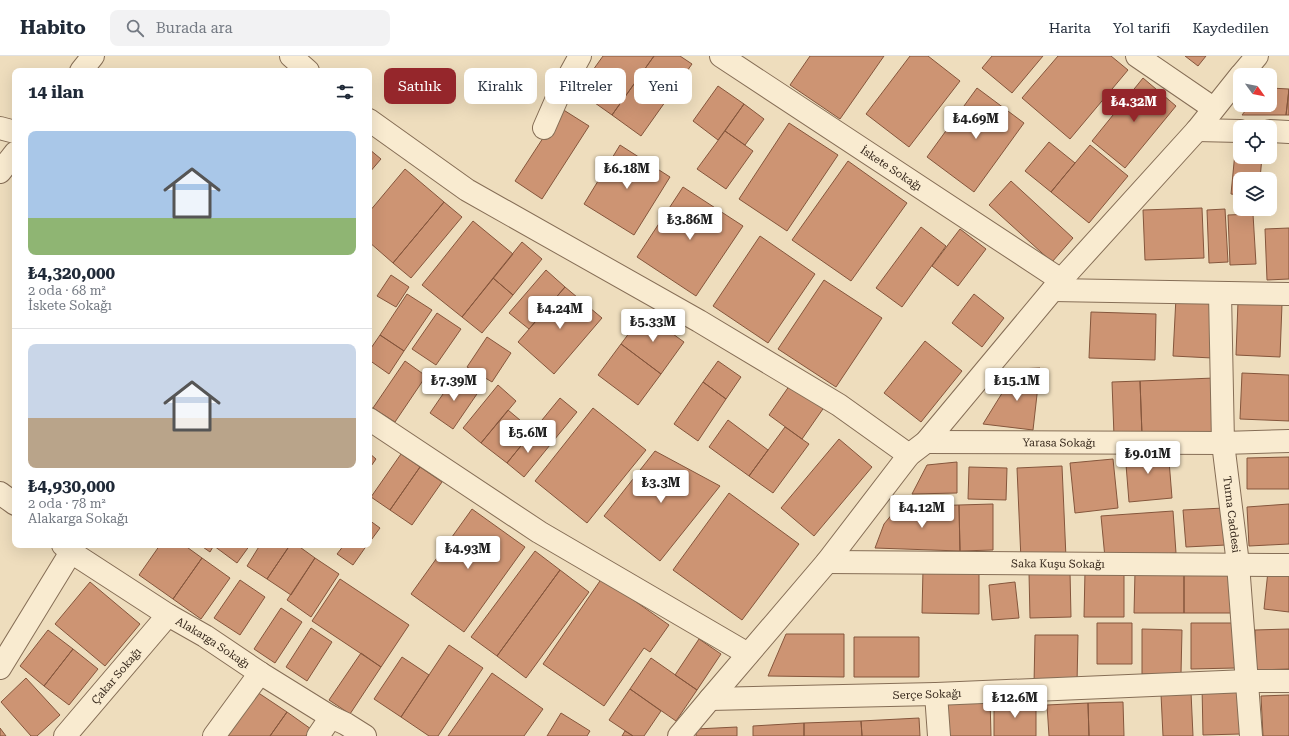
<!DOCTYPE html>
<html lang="tr">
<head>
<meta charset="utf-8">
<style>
  :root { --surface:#fff; --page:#f2f2f3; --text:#1f2937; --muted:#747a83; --line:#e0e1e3; --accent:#95262b }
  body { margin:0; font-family:"Roboto Serif",serif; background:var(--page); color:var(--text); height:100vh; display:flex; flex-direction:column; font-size:15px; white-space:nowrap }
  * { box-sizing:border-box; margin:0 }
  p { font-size:13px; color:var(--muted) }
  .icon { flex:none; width:22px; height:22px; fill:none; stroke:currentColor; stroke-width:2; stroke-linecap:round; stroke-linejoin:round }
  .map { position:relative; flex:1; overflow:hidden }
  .sheet { position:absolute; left:12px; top:12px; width:360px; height:480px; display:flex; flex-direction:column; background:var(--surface); border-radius:8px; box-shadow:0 4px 16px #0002 }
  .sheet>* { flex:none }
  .banner { position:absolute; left:384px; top:12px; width:380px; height:36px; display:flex; gap:8px }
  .needle { width:26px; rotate:123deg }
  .fabs { position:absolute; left:1233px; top:12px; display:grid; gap:8px }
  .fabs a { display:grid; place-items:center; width:44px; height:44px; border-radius:8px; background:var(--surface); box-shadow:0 4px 16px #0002; font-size:20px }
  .price { position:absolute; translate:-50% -34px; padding:0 9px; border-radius:4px; background:#fff; color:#222; font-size:13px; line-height:26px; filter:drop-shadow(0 1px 2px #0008) }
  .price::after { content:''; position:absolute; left:50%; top:24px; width:12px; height:9px; margin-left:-6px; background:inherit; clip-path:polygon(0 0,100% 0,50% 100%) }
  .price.active { background:var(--accent); color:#fff }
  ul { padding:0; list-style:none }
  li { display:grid; align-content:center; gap:8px; height:212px; padding:0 16px }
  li+li { border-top:1px solid var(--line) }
  li span { display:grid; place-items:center; height:124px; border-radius:8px; color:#555 }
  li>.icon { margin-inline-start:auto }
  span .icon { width:72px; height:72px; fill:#fffc; stroke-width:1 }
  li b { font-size:17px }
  h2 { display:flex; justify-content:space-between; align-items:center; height:48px; padding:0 16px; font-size:17px }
  .tag { padding:0 14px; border-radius:8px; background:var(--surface); box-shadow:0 4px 16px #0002; font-size:14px; line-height:36px }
  .tag.active { background:var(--accent); color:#fff }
  header { display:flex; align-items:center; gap:24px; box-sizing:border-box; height:56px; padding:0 20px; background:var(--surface); border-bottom:1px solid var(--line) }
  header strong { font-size:19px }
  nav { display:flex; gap:22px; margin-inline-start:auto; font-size:14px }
  .search { width:280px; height:36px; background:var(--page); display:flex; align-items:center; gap:10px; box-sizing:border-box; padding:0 14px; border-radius:8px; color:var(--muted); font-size:15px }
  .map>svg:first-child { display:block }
  .building { fill:#cd9473; stroke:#85563c }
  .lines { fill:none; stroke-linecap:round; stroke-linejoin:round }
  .minor-casing { stroke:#866e56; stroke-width:24 }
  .minor { stroke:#f9ebd0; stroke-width:22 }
  .labels { text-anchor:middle; stroke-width:3; stroke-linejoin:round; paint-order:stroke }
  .street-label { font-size:11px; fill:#35271b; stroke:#f5e8cd }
</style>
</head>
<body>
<header>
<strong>Habito</strong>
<div class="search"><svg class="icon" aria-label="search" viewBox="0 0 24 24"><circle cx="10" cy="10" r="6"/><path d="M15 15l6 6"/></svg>Burada ara</div>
<nav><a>Harita</a><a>Yol tarifi</a><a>Kaydedilen</a></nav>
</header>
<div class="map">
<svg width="1289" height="680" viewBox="0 0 1289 680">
  <rect width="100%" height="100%" fill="#eeddbd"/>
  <path class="building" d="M603,0H654L612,59L578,35Z
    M654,0H680L692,8L641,80L612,59Z
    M810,0H884L840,63L790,29Z
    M910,0H928L960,25L909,91L866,58Z
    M992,0H1043L1012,37L982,12Z
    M1058,0H1111L1128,14L1070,83L1022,42Z
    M1185,0H1206L1198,10Z
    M1143,22L1176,50L1125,112L1092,85Z
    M718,30L744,48L718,84L693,65Z
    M977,32L1024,67L974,136L927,101Z
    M1270,32L1289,33L1286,59H1242L1250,49H1270Z
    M1289,33V59H1286Z
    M744,48L764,63L745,89L725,75Z
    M562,53L589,70L542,143L515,125Z
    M789,67L838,99L787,175L739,143Z
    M725,75L753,95L726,133L697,113Z
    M1049,86L1075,107L1051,136L1025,115Z
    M1236,86H1240V101H1262L1260,123H1240V139L1231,138Z
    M620,89L670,121L634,179L584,148Z
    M1090,89L1128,120L1089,167L1051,136Z
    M369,93L381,103L369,117Z
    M848,105L907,147L851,225L792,184Z
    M405,113L444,146L393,207L369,186V156Z
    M1011,125L1073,182L1052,206L989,149Z
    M683,131L743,170L696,240L637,201Z
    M444,146L462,161L411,222L393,207Z
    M1202,152L1204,202L1145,204L1143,154Z
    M1225,153L1228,206L1209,207L1207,154Z
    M1253,158L1256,208L1230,209L1228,159Z
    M473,165L513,198L462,261L422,229Z
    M921,171L946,190L902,251L876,232Z
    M1289,172V223L1267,224L1265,173Z
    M960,173L986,193L958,230L932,210Z
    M760,180L815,218L768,287L713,250Z
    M522,186L542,203L513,239L493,222Z
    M546,214L565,231L529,273L509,257Z
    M391,219L409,231L396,251L377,240Z
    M493,222L513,239L482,277L462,261Z
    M824,224L882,262L836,331L778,293Z
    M565,231L602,262L554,318L518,286Z
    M407,238L432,254L404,295L380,279Z
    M974,238L1004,262L982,291L952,267Z
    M1176,241L1215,243L1212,302L1173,300Z
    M1238,246L1282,248L1280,301L1236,299Z
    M1091,256L1156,258L1155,304L1089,302Z
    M437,257L461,273L436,309L412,293Z
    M644,257L684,286L661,318L621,288Z
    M380,279L404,295L389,318L369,304V295Z
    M487,281L511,297L492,326L467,311Z
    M925,285L962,315L921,366L884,337Z
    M621,288L661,318L638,349L598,319Z
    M405,305L426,320L395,366L373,352Z
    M718,305L741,321L726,343L703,326Z
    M1040,312L1033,374L983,368L1017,313Z
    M1242,317L1289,319V365L1240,363Z
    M456,319L479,335L453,373L430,357Z
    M1214,322L1216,376L1142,379L1140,325Z
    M1140,325L1142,379L1114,380L1112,326Z
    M703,326L726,343L698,385L674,368Z
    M792,326L825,350L802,383L769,359Z
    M498,329L516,345L481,387L463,372Z
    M560,342L577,356L550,389L533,375Z
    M593,352L646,394L587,467L535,425Z
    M508,354L533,375L507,407L481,387Z
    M728,364L768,394L749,420L709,391Z
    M785,371L809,388L773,437L749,420Z
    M533,375L550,389L524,421L507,407Z
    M839,383L872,411L814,480L781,452Z
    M1168,392L1172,442L1129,446L1125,396Z
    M655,395L720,430L660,505L604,460Z
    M369,397L376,403L369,413Z
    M401,398L420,411L390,454L371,441Z
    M1289,401V433H1247V402Z
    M1113,403L1118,452L1075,457L1070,407Z
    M957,406V437L912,438L927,409Z
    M1062,410L1066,502L1021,504L1017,412Z
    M420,411L442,426L412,469L390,454Z
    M969,411L1007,412L1006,444L968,443Z
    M729,437L799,488L742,564L673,514Z
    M993,448V494L960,495L959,449Z
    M1289,448V488L1249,490L1247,451Z
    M959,449L960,495L875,492L884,468L898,451Z
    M1224,452L1226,489L1186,491L1183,454Z
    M472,453L525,491L464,576L411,538Z
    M1173,455L1176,497L1105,502L1101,460Z
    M369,464L380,472L369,487Z
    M160,489H184L202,502L173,543L139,519Z
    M200,489H214L210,496Z
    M214,489H250L237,507L214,490Z
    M260,489H290L267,523L247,510Z
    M290,489H297L315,502L291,539L267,523Z
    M344,489H367L353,509L337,498Z
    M535,495L560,514L497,600L471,581Z
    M202,502L230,522L201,563L173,543Z
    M315,502L339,518L311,561L287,544Z
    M923,513H979V558L922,557Z
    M560,514L589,536L526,622L497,600Z
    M1085,515H1124V561H1084Z
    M1184,515V557H1134L1135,516Z
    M1184,515L1232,516V557H1184Z
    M1268,515L1289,517V556L1264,553Z
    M1070,516L1071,561L1030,562L1029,517Z
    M602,522L669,569L650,596L644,592L604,650L543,608Z
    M340,523L409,569L381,611L312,565Z
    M240,524L265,541L240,579L214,562Z
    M90,526L140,568L105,610L55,568Z
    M1015,526L1019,562L992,564L989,529Z
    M281,552L302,566L275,607L254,593Z
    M1097,567H1132V608H1097Z
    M1191,567H1235V612L1191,613Z
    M311,572L332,586L307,625L286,611Z
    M1142,573L1182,574L1181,618H1142Z
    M1289,573V613L1256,614L1255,574Z
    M48,574L73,593L44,630L20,610Z
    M786,578H844V621L768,620Z
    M1035,579H1078L1077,628H1034Z
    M854,581H919V621H854Z
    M699,583L721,598L697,634L675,619Z
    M449,589L483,612L438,680H429L401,661Z
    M73,593L98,613L69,649L44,630Z
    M361,597L381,611L350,658L329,644Z
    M402,601L429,619L401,661L374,643Z
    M651,602L697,634L676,665L630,633Z
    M492,617L543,653L524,680H448Z
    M26,622L60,659L37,680H31L1,646Z
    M1239,629L1240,678L1203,679L1202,630Z
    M630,633L661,655L644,680H633L609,664Z
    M257,636L287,656L270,680H226Z
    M1191,636L1193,680H1163L1161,638Z
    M1289,639V680H1263L1261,640Z
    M990,642L991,680H945L944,644Z
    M994,646H1036V680H994Z
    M1123,646L1124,680H1089L1088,647Z
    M1088,647L1089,680H1049L1047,649Z
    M287,656L311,673L306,680H270Z
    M561,657L590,675L587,680H547Z
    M919,662L920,680H862L861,665Z
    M861,665L862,680H804V667Z
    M804,667V680H753V670Z
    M737,671V680H696V673Z
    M0,672L6,680H0Z
    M625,675L633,680H622Z"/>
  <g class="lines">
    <defs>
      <g id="minor">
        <path d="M291,0L308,15"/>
        <path id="s1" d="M721,0L1061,224"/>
        <path d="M1137,0L1213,52"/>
        <path d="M81,15L93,0"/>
        <path d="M1241,19L1257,0"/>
        <path d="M369,64L467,134L699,265L839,349L909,399"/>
        <path d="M0,72L15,76"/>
        <path d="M544,72L558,40L580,0"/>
        <path d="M1197,74L1240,75"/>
        <path d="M1270,75L1289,76"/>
        <path d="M0,116L15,97"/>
        <path d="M1053,234L1289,238"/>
        <path id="s2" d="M1220,237L1223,387L1238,508L1251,680"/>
        <path d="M369,363L539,476L748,598"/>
        <path id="s3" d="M926,386L1223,387L1289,385"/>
        <path d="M0,437L15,448"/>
        <path id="s4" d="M63,489L71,496L168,559L205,580L260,617L331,661L346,668L365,680"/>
        <path id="s5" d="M827,506L1289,509"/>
        <path d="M0,612L71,496"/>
        <path d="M936,638L939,680"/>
        <path id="s6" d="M710,643L936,638L1247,625H1289"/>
        <path id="s7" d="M65,680L168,559"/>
        <path d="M214,680L260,617"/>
        <path d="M318,680L331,661"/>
        <path d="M679,680L710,643L827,506L909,399L926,386L1061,224L1197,74L1240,20"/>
      </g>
    </defs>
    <use href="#minor" class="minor-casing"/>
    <use href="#minor" class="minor"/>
  </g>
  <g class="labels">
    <g class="street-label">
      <text dy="4" stroke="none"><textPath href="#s1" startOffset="204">İskete Sokağı</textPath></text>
      <text dy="4" stroke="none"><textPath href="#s3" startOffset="133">Yarasa Sokağı</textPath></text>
      <text dy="4" stroke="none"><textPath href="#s2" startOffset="222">Turna Caddesi</textPath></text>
      <text dy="4" stroke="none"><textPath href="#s5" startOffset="231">Saka Kuşu Sokağı</textPath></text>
      <text dy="4" stroke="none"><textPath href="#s4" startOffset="179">Alakarga Sokağı</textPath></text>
      <text dy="4" stroke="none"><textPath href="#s7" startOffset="79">Çakar Sokağı</textPath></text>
      <text dy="4" stroke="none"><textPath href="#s6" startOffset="217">Serçe Sokağı</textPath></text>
    </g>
  </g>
</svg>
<div class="fabs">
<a><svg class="needle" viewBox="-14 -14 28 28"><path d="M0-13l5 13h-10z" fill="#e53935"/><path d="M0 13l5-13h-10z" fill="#747a83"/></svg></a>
<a><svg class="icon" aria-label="locate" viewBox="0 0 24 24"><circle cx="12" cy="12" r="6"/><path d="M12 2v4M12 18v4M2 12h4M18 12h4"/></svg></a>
<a><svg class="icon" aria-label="layers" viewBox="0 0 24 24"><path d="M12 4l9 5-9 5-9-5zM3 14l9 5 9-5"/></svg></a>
</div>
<b class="price active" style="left:1134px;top:67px">₺4.32M</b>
<b class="price" style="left:976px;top:84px">₺4.69M</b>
<b class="price" style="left:627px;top:134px">₺6.18M</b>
<b class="price" style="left:690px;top:185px">₺3.86M</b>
<b class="price" style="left:560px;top:274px">₺4.24M</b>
<b class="price" style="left:653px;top:287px">₺5.33M</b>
<b class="price" style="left:454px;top:346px">₺7.39M</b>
<b class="price" style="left:1017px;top:346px">₺15.1M</b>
<b class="price" style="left:528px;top:398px">₺5.6M</b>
<b class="price" style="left:1148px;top:419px">₺9.01M</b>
<b class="price" style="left:661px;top:448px">₺3.3M</b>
<b class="price" style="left:922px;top:473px">₺4.12M</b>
<b class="price" style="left:468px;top:514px">₺4.93M</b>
<b class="price" style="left:1015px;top:663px">₺12.6M</b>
<div class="banner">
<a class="tag active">Satılık</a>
<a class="tag">Kiralık</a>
<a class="tag">Filtreler</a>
<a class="tag">Yeni</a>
</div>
<section class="sheet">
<h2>14 ilan<svg class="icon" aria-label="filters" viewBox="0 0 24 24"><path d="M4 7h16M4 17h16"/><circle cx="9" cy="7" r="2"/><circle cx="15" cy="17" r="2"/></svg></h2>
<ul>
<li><span style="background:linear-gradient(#a9c7e8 70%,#8fb573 0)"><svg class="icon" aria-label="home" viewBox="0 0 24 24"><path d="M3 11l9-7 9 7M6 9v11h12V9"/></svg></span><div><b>₺4,320,000</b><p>2 oda · 68 m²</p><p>İskete Sokağı</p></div></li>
<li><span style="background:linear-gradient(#c9d6e8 60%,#b9a48a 0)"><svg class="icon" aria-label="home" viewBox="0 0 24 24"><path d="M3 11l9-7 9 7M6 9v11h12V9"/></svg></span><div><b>₺4,930,000</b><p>2 oda · 78 m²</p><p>Alakarga Sokağı</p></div></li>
</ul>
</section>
</div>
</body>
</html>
